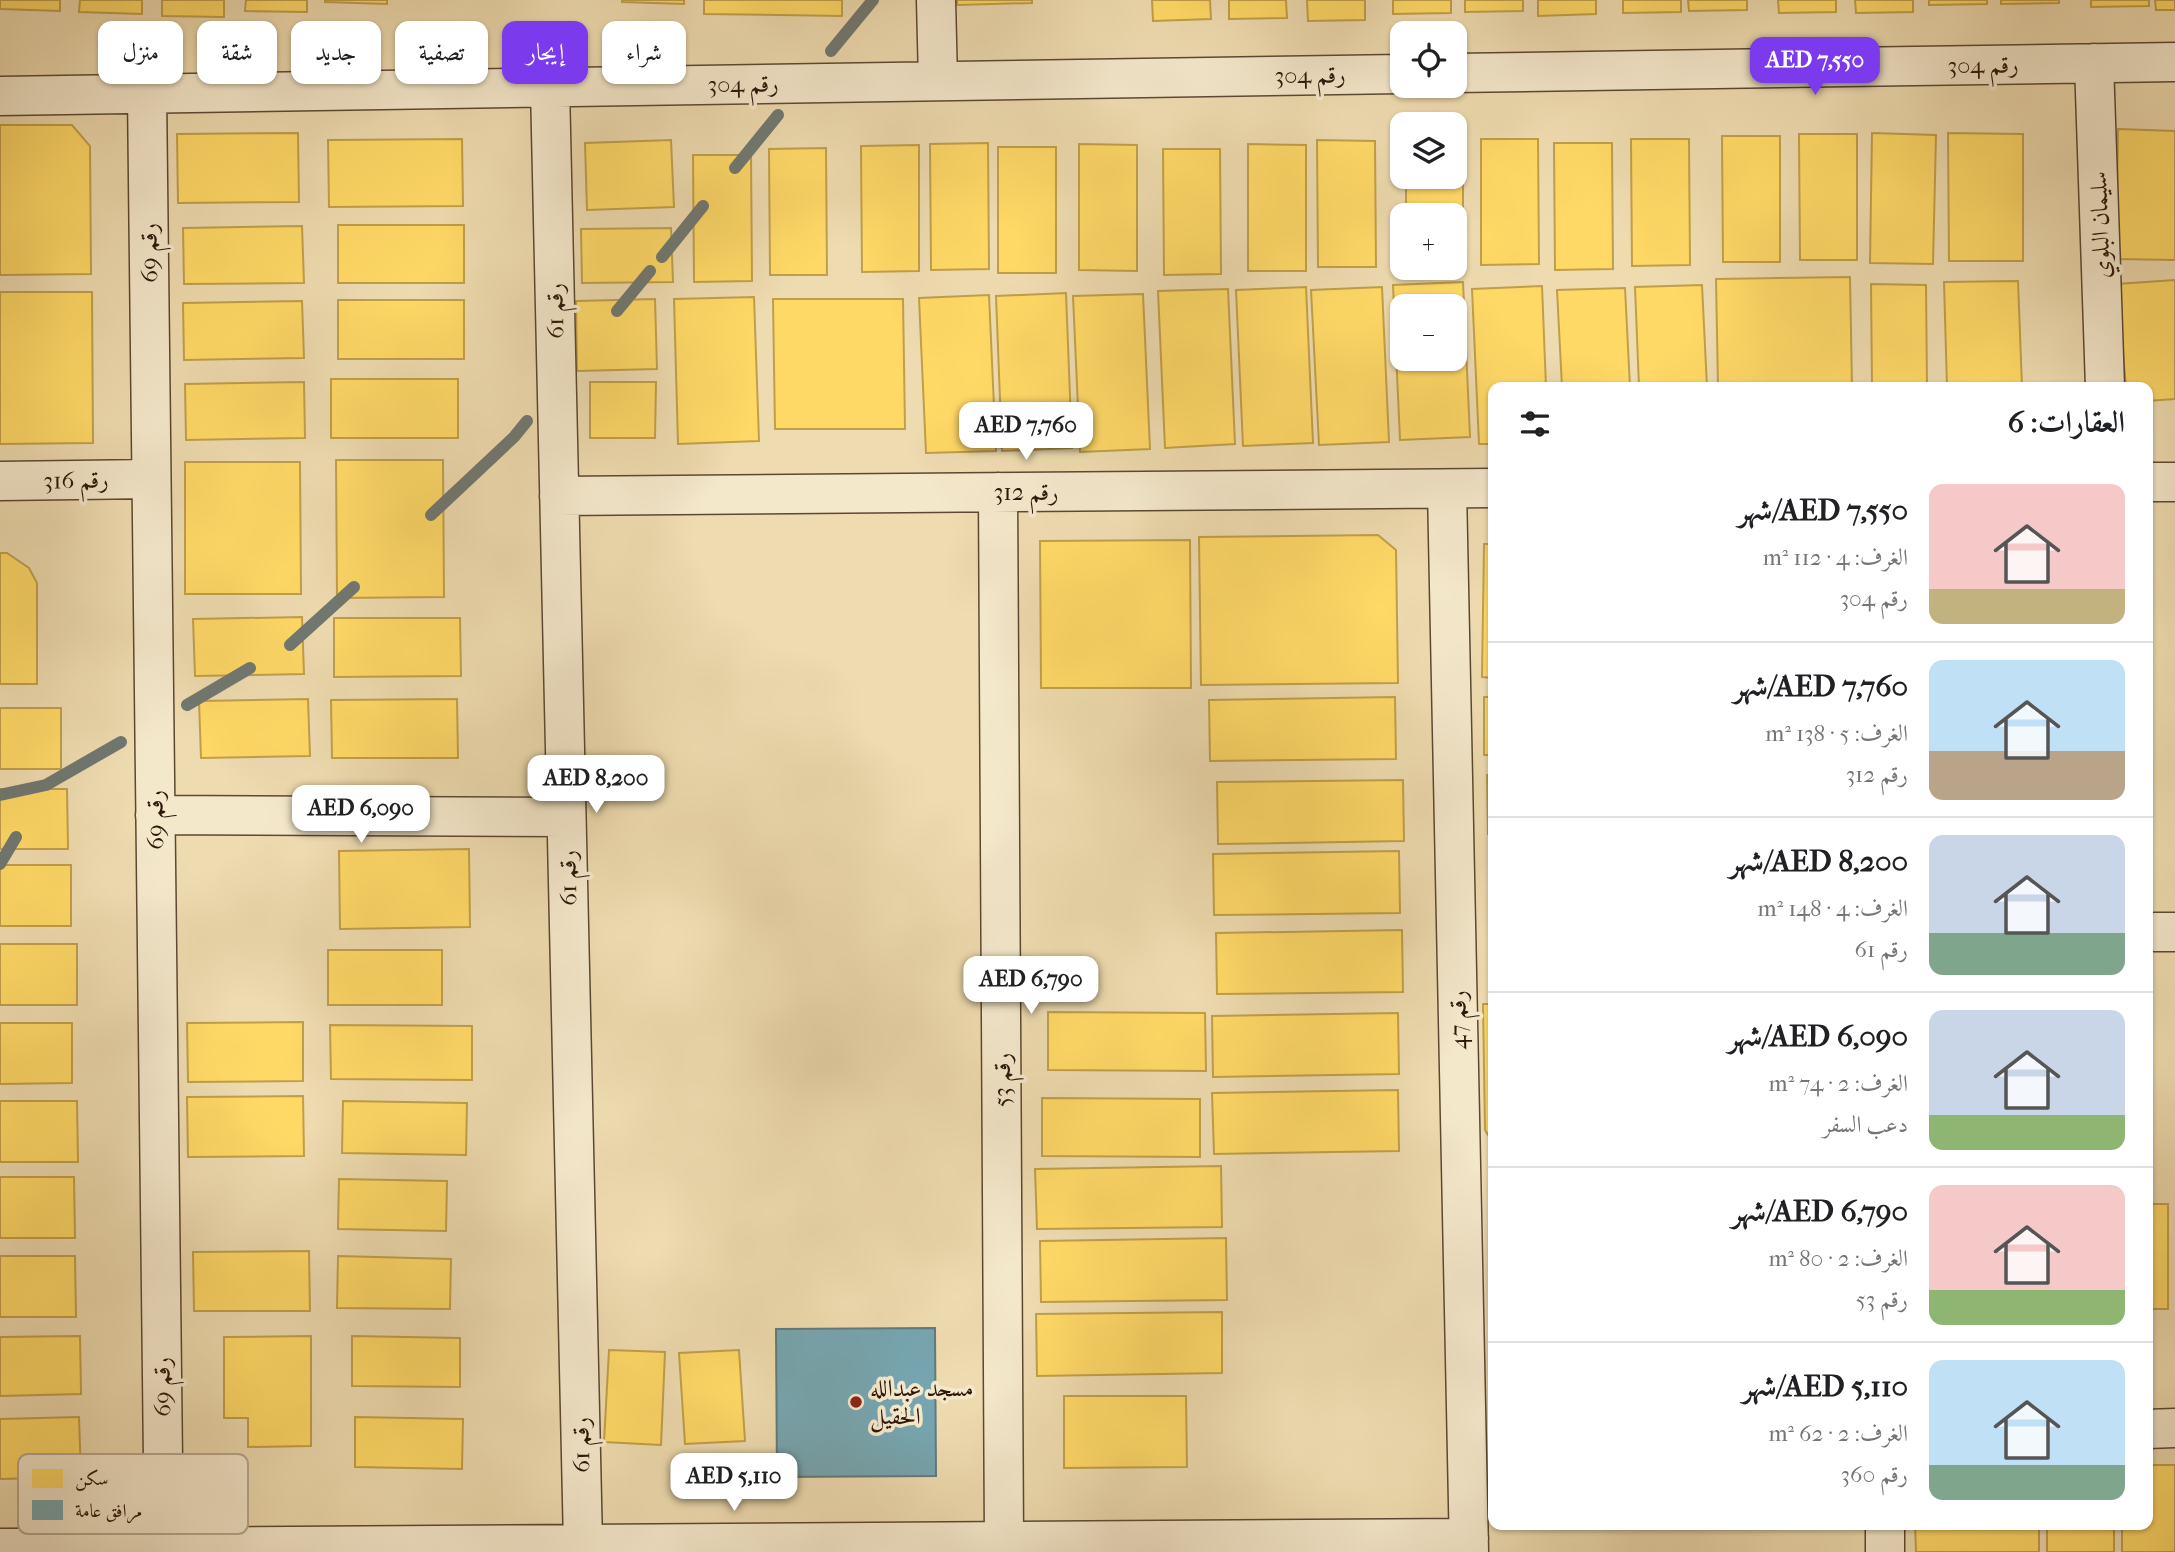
<!DOCTYPE html>
<html lang="ar">
<head>
<meta charset="utf-8">
<style>
  :root { --surface:#fff; --page:#f2f2f2; --text:#202124; --muted:#757577; --line:#e0e0e0; --accent:#7c3aed }
  body { margin:0; font-family:"IM FELL French Canon",Amiri,serif; background:var(--page); color:var(--text); direction:rtl; height:100vh; display:flex; flex-direction:column; font-size:26px; white-space:nowrap }
  * { box-sizing:border-box; margin:0 }
  p { font-size:23px; color:var(--muted) }
  .icon { flex:none; width:38px; height:38px; fill:none; stroke:currentColor; stroke-width:2; stroke-linecap:round; stroke-linejoin:round }
  .map { position:relative; flex:1; overflow:hidden; direction:ltr }
  .details { position:absolute; left:1488px; top:382px; width:665px; height:1148px; display:flex; flex-direction:column; background:var(--surface); border-radius:14px; box-shadow:0 2px 5px #0004; direction:rtl }
  .details>* { flex:none }
  .top-card { position:absolute; left:21px; top:21px; width:665px; height:63px; direction:rtl; display:flex; gap:14px }
  .buttons { position:absolute; left:1390px; top:21px; display:grid; gap:14px }
  .buttons a { display:grid; place-items:center; width:77px; height:77px; border-radius:14px; background:var(--surface); box-shadow:0 2px 5px #0004; font-size:35px }
  .price { position:absolute; translate:-50% -60px; padding:0 16px; border-radius:14px; background:#fff; color:#222; font-size:23px; line-height:46px; filter:drop-shadow(0 2px 4px #0008) }
  .price::after { content:''; position:absolute; left:50%; top:42px; width:21px; height:16px; margin-left:-10px; background:inherit; clip-path:polygon(0 0,100% 0,50% 100%) }
  .price.selected { background:var(--accent); color:#fff }
  ul { padding:0; list-style:none }
  li { display:flex; align-items:center; gap:21px; height:175px; padding:0 28px }
  li+li { border-top:2px solid var(--line) }
  li span { display:grid; place-items:center; flex:none; width:196px; height:140px; border-radius:14px; color:#555 }
  li>.icon { margin-inline-start:auto }
  span .icon { width:84px; height:84px; fill:#fffc; stroke-width:1 }
  li b { font-size:30px }
  h2 { display:flex; justify-content:space-between; align-items:center; height:84px; padding:0 28px; font-size:30px }
  .tag { padding:0 24px; border-radius:14px; background:var(--surface); box-shadow:0 2px 5px #0004; font-size:24px; line-height:63px }
  .tag.selected { background:var(--accent); color:#fff }
  .map>svg:first-child { display:block }
  .homes { fill:#ffd966; stroke:#c09f4a; stroke-width:2; fill-rule:evenodd }
  .public { fill:#76a5af; stroke:#607a7e; stroke-width:2 }
  .lines { fill:none; stroke-linecap:round; stroke-linejoin:round }
  .stream { stroke:#707871; stroke-width:12 }
  .minor-casing { stroke:#5c4833; stroke-width:41 }
  .minor { stroke:#f4e8cb; stroke-width:38 }
  .poi-dot { fill:#8f2418; stroke:#f4e8cb; stroke-width:2.5 }
  .labels { text-anchor:middle; stroke-width:7; stroke-linejoin:round; paint-order:stroke }
  .street-label { font-size:24px; fill:#2c170a; stroke:#f4e8cb }
  .poi-label { font-size:24px; fill:#2c170a; stroke:#f4e8cb; text-anchor:start }
  .key { fill:#f4e8cb; stroke:#b8a991; stroke-width:2 }
  .key-label { font-size:19px; fill:#2c170a }
</style>
</head>
<body>
<div class="map">
<svg width="2175" height="1552" viewBox="0 0 2175 1552">
  <rect width="100%" height="100%" fill="#eedbaf"/>
  <filter id="stains"><feTurbulence type="fractalNoise" baseFrequency=".00286" numOctaves="4"/><feColorMatrix values="0 0 0 0 .2 0 0 0 0 .09 0 0 0 0 .02 0 0 0 .5 -.17"/></filter>
  <radialGradient id="worn" r=".72"><stop offset=".6" stop-color="#630" stop-opacity="0"/><stop offset="1" stop-color="#630" stop-opacity=".3"/></radialGradient>
  <path class="homes" d="M0,0H60V11L0,9Z
    M80,0H142V14L79,12Z
    M162,0H224V17L162,16Z
    M246,0H307V12L245,11Z
    M325,0H387V4L325,2Z
    M622,0H684V4L622,2Z
    M704,0H842V16L704,14Z
    M957,0H1032V3L957,5Z
    M1152,0H1210L1211,19L1153,21Z
    M1229,0H1286L1287,18L1229,19Z
    M1307,0H1365V20L1308,21Z
    M1393,0H1451V13L1393,14Z
    M1465,0H1523V11L1465,12Z
    M1538,0H1596V14L1538,16Z
    M1623,0H1681V12L1623,13Z
    M1688,0H1747V10L1689,11Z
    M1778,0H1836V12L1779,13Z
    M1855,0H1913V12L1856,13Z
    M1929,0H1987V4L1929,5Z
    M2001,0H2059V3L2001,4Z
    M2091,0H2149V6L2091,7Z
    M2155,0H2175V10H2156Z
    M0,125H72L90,146L91,274L0,275Z
    M2118,129L2175,131V260L2116,259Z
    M298,133L299,202L178,203L177,134Z
    M1872,133L1936,135L1933,264L1870,263Z
    M1948,133L2023,134V261H1949Z
    M1799,134H1857V260H1800Z
    M1722,136H1780V262H1723Z
    M462,139L463,206L329,207L328,140Z
    M1481,139H1538L1539,264L1481,265Z
    M1631,139H1689L1690,265L1632,266Z
    M671,140L674,207L587,210L585,143Z
    M1317,140L1375,141L1376,267H1318Z
    M1454,141H1463V267H1454V215H1406V177H1454Z
    M988,143L989,269L931,270L930,144Z
    M1554,143H1612L1613,269L1555,270Z
    M1079,144L1137,145V271L1079,270Z
    M1248,144L1306,145V271H1248Z
    M919,145V271L862,272L861,146Z
    M998,147H1056V273H998Z
    M826,148L827,275H770L769,149Z
    M1163,149H1220L1221,274L1164,275Z
    M693,155H751L752,281L694,282Z
    M338,225H464V283H338Z
    M302,226L304,283L184,284L183,228Z
    M671,228L673,282L582,283L581,229Z
    M1850,277L1852,387H1718L1716,279Z
    M2175,280V399L2147,401V387H2126L2117,284Z
    M2018,281L2022,387H1947L1944,282Z
    M1463,282L1470,437L1400,440L1393,285ZM1402,306H1454V359H1402Z
    M1871,284L1926,285L1927,387H1872Z
    M1702,285L1707,387H1639L1635,287Z
    M1542,286L1546,387H1493V444H1479L1472,289Z
    M1306,287L1313,443L1243,446L1236,290Z
    M1382,287L1389,442L1319,445L1311,290Z
    M1625,288L1630,387H1562L1557,290Z
    M1228,289L1235,444L1165,448L1158,291Z
    M0,292H92L93,443L0,444Z
    M1066,293L1072,448L1002,451L996,296Z
    M1143,294L1150,449L1080,452L1073,296Z
    M989,295L996,451L926,453L919,298Z
    M754,297L759,441L678,444L674,299Z
    M655,299L657,369L577,371L576,301Z
    M773,299H903L905,429H775Z
    M338,300H464V359H338Z
    M302,301L304,358L184,360L183,303Z
    M331,379H458V438H331Z
    M304,382L305,438L186,440L185,384Z
    M590,382H656L655,438H590Z
    M336,460H443L444,597L337,598Z
    M185,462H300L301,594H185Z
    M1378,535L1396,550L1398,683L1201,685L1199,537Z
    M1190,540L1191,688H1041L1040,541Z
    M1484,544H1493V678L1482,677Z
    M0,553H7L29,568L37,583V684H0Z
    M302,617L304,674L195,676L193,619Z
    M334,618H460L461,676L334,677Z
    M1395,697L1396,759L1210,761L1209,700Z
    M1484,697H1493V755H1484Z
    M308,699L310,756L201,758L199,701Z
    M457,699L458,758H332L331,700Z
    M0,708H61V769H0Z
    M1487,775H1493V834H1488Z
    M1403,780L1404,841L1218,844L1217,782Z
    M0,789H67L68,849H0Z
    M469,849L470,927L340,929L339,851Z
    M1399,851L1400,913L1214,915L1213,854Z
    M0,865H71V926H0Z
    M1402,930L1403,992L1217,994L1216,933Z
    M0,944H77V1005H0Z
    M328,950H442V1005H328Z
    M1483,1004H1493V1143L1485,1130Z
    M1048,1012L1205,1013L1206,1071L1048,1070Z
    M1398,1013L1399,1074L1213,1077L1212,1016Z
    M303,1022V1081L188,1082L187,1023Z
    M0,1023H72V1083L0,1084Z
    M330,1025L472,1026V1080L331,1079Z
    M1398,1090L1399,1151L1214,1154L1212,1093Z
    M303,1096L304,1156L188,1157L187,1097Z
    M1042,1098L1200,1099V1157L1042,1156Z
    M0,1101H77L78,1162H0Z
    M343,1101L467,1103L466,1155L342,1153Z
    M1221,1166L1222,1227L1037,1229L1035,1169Z
    M0,1177H74L75,1238H0Z
    M339,1179L447,1181L446,1231L338,1229Z
    M2147,1204H2168V1309H2147Z
    M1226,1238L1227,1300L1041,1302L1040,1241Z
    M309,1251L310,1311H194L193,1252Z
    M0,1256H75L76,1317H0Z
    M338,1256L451,1259L450,1309L337,1308Z
    M1222,1312V1373L1037,1376L1036,1314Z
    M80,1336L81,1394L0,1396V1337Z
    M311,1336V1446L248,1447V1418H224V1337Z
    M352,1336L460,1338V1387L352,1386Z
    M609,1350L665,1352L661,1445L604,1442Z
    M739,1350L745,1441L685,1444L679,1353Z
    M1064,1396H1186L1187,1467L1064,1468Z
    M79,1417L81,1477L0,1479V1419Z
    M355,1417L463,1419L462,1469L355,1467Z
    M2147,1465H2175V1552H2122V1524H2147Z
    M1915,1524H2039V1552H1916Z
    M2047,1524H2114V1552H2047Z"/>
  <path class="public" d="M935,1328L936,1476L777,1477L776,1329Z"/>
  <g class="lines">
    <path class="stream" d="M831,51L873,0
      M735,168L778,115
      M662,257L703,206
      M617,311L650,271
      M431,515L514,437L527,421
      M290,645L354,587
      M187,705L250,668
      M0,795L46,785L121,742
      M0,864L16,837"/>
    <defs>
      <path id="minor" d="M936,0L938,81
        M2094,63L2105,387
        M1454,73L2175,62
        M550,87L583,1544
        M147,93L164,1547
        M0,96L1402,74
        M0,481L151,479
        M2147,482H2175
        M1447,489L1469,1552
        M998,492L1004,1541
        M559,496L1493,488
        M155,815L566,817
        M2147,932H2175
        M2147,1429L2175,1428
        M1885,1524V1552
        M0,1548L1469,1538"/>
    </defs>
    <use href="#minor" class="minor-casing"/>
    <use href="#minor" class="minor"/>
  </g>
  <circle class="poi-dot" cx="856" cy="1402" r="7"/>
  <g class="labels">
    <g class="street-label">
      <text transform="translate(1983 65) rotate(-1)" y="8">رقم 304</text>
      <text transform="translate(1310 75) rotate(-1)" y="8">رقم 304</text>
      <text transform="translate(743 84) rotate(-1)" y="8">رقم 304</text>
      <text transform="translate(2100 225) rotate(-92)" y="8">سليمان البلوي</text>
      <text transform="translate(149 253) rotate(-91)" y="8">رقم 69</text>
      <text transform="translate(555 311) rotate(-91)" y="8">رقم 61</text>
      <text transform="translate(76 480) rotate(-1)" y="8">رقم 316</text>
      <text x="1026" y="500">رقم 312</text>
      <text transform="translate(155 820) rotate(-91)" y="8">رقم 69</text>
      <text transform="translate(568 878) rotate(-91)" y="8">رقم 61</text>
      <text transform="translate(1458 1020) rotate(-91)" y="8">رقم 47</text>
      <text transform="translate(1002 1080) rotate(-90)" y="8">رقم 53</text>
      <text transform="translate(162 1387) rotate(-91)" y="8">رقم 69</text>
      <text transform="translate(581 1445) rotate(-91)" y="8">رقم 61</text>
    </g>
    <g class="poi-label">
      <text x="870" y="1396">مسجد عبدالله<tspan x="870" dy="28">الحقيل</tspan></text>
    </g>
  </g>
  <rect x="18" y="1454" width="230" height="80" rx="10" class="key"/>
  <rect x="32" y="1469" width="31" height="19" fill="#ffd966"/>
  <rect x="32" y="1500" width="31" height="20" fill="#76a5af"/>
  <g class="key-label">
    <text x="75" y="1485">سكن</text>
    <text x="75" y="1517">مرافق عامة</text>
  </g>
  <rect width="100%" height="100%" filter="url(#stains)"/>
  <rect width="100%" height="100%" fill="url(#worn)"/>
</svg>
<div class="buttons">
<a><svg class="icon" aria-label="locate" viewBox="0 0 24 24"><circle cx="12" cy="12" r="6"/><path d="M12 2v4M12 18v4M2 12h4M18 12h4"/></svg></a>
<a><svg class="icon" aria-label="layers" viewBox="0 0 24 24"><path d="M12 4l9 5-9 5-9-5zM3 14l9 5 9-5"/></svg></a>
<a>+</a>
<a>−</a>
</div>
<b class="price selected" style="left:1815px;top:97px">AED 7,550</b>
<b class="price" style="left:1026px;top:462px">AED 7,760</b>
<b class="price" style="left:596px;top:815px">AED 8,200</b>
<b class="price" style="left:361px;top:845px">AED 6,090</b>
<b class="price" style="left:1031px;top:1016px">AED 6,790</b>
<b class="price" style="left:734px;top:1513px">AED 5,110</b>
<div class="top-card">
<a class="tag">شراء</a>
<a class="tag selected">إيجار</a>
<a class="tag">تصفية</a>
<a class="tag">جديد</a>
<a class="tag">شقة</a>
<a class="tag">منزل</a>
</div>
<section class="details">
<h2>العقارات: 6<svg class="icon" aria-label="filters" viewBox="0 0 24 24"><path d="M4 7h16M4 17h16"/><circle cx="9" cy="7" r="2"/><circle cx="15" cy="17" r="2"/></svg></h2>
<ul>
<li><span style="background:linear-gradient(#f6c9c9 75%,#c2b280 0)"><svg class="icon" aria-label="home" viewBox="0 0 24 24"><path d="M3 11l9-7 9 7M6 9v11h12V9"/></svg></span><div><b>AED 7,550/شهر</b><p>الغرف: 4 · 112 m²</p><p>رقم 304</p></div></li>
<li><span style="background:linear-gradient(#bfe0f5 65%,#b9a48a 0)"><svg class="icon" aria-label="home" viewBox="0 0 24 24"><path d="M3 11l9-7 9 7M6 9v11h12V9"/></svg></span><div><b>AED 7,760/شهر</b><p>الغرف: 5 · 138 m²</p><p>رقم 312</p></div></li>
<li><span style="background:linear-gradient(#c9d6e8 70%,#7fa58c 0)"><svg class="icon" aria-label="home" viewBox="0 0 24 24"><path d="M3 11l9-7 9 7M6 9v11h12V9"/></svg></span><div><b>AED 8,200/شهر</b><p>الغرف: 4 · 148 m²</p><p>رقم 61</p></div></li>
<li><span style="background:linear-gradient(#c9d6e8 75%,#8fb573 0)"><svg class="icon" aria-label="home" viewBox="0 0 24 24"><path d="M3 11l9-7 9 7M6 9v11h12V9"/></svg></span><div><b>AED 6,090/شهر</b><p>الغرف: 2 · 74 m²</p><p>دعب السفر</p></div></li>
<li><span style="background:linear-gradient(#f6c9c9 75%,#8fb573 0)"><svg class="icon" aria-label="home" viewBox="0 0 24 24"><path d="M3 11l9-7 9 7M6 9v11h12V9"/></svg></span><div><b>AED 6,790/شهر</b><p>الغرف: 2 · 80 m²</p><p>رقم 53</p></div></li>
<li><span style="background:linear-gradient(#bfe0f5 75%,#7fa58c 0)"><svg class="icon" aria-label="home" viewBox="0 0 24 24"><path d="M3 11l9-7 9 7M6 9v11h12V9"/></svg></span><div><b>AED 5,110/شهر</b><p>الغرف: 2 · 62 m²</p><p>رقم 360</p></div></li>
</ul>
</section>
</div>
</body>
</html>
